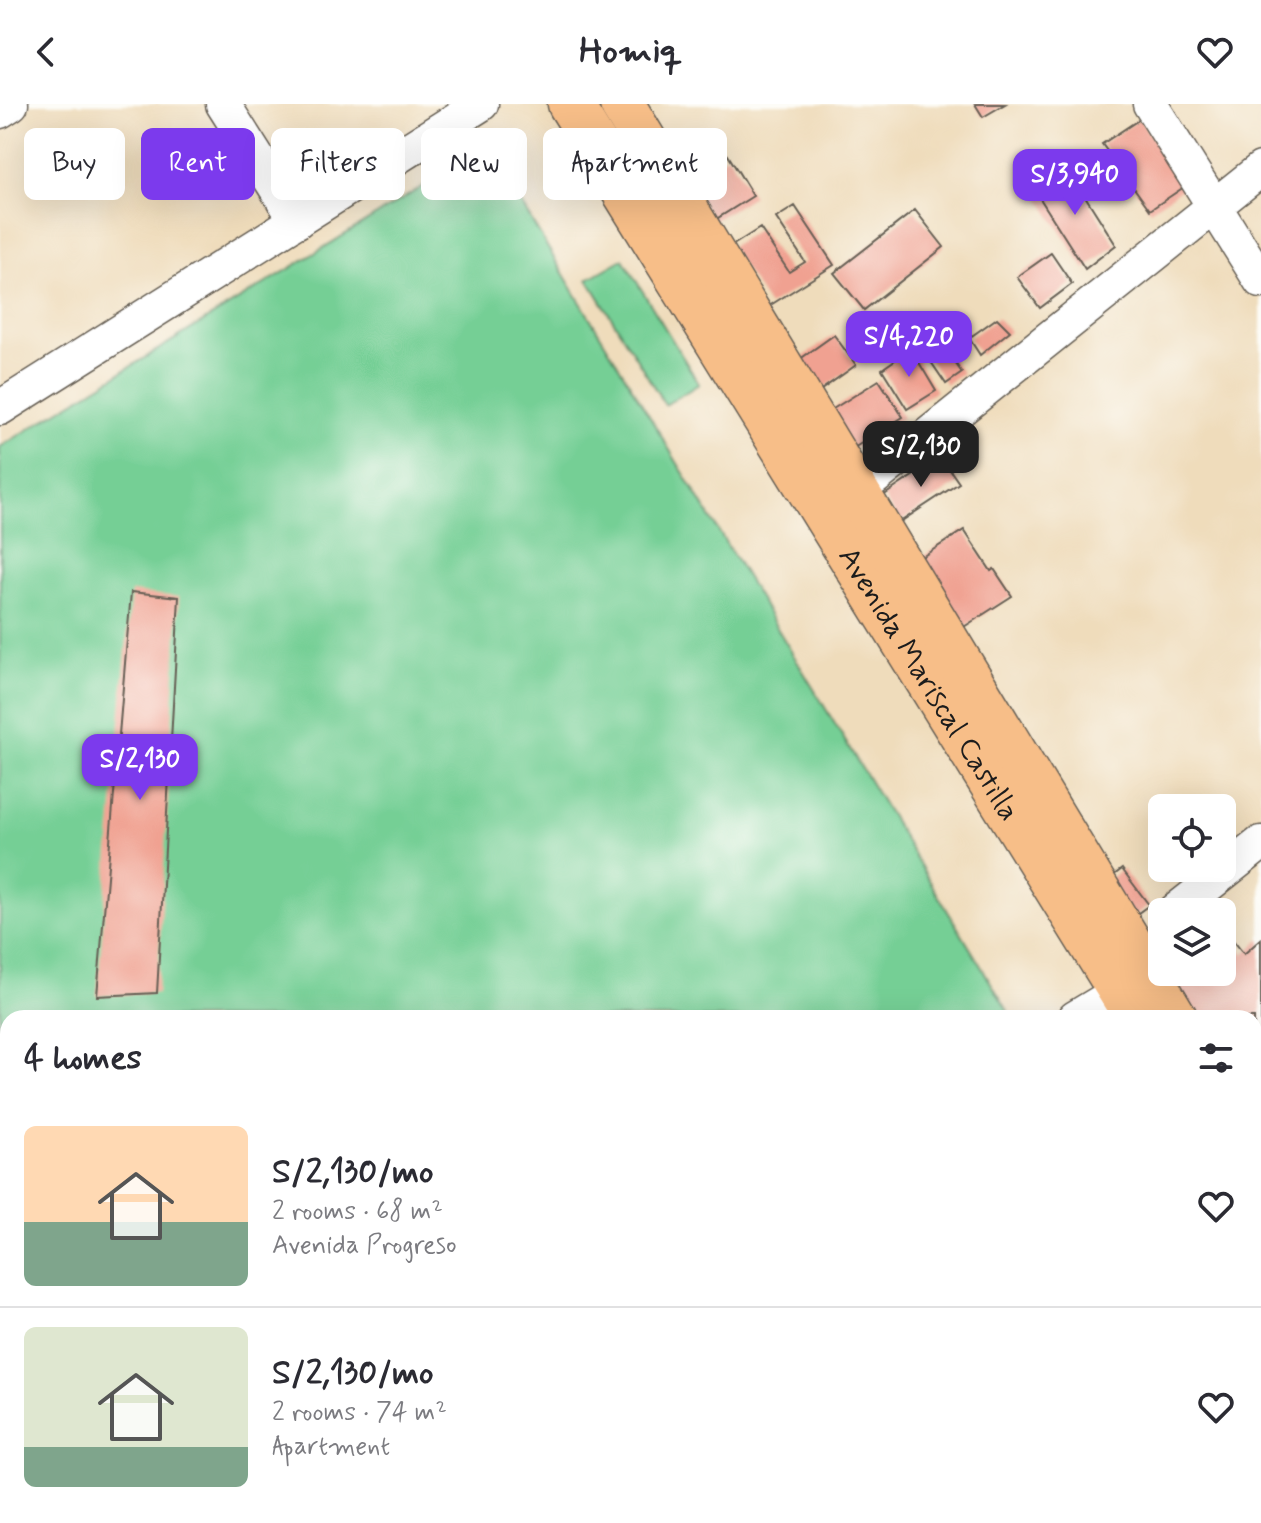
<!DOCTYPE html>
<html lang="en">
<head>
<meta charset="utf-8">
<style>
  :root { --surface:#fff; --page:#f7f7f7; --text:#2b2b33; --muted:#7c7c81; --line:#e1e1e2; --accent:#7c3aed }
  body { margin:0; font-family:Mynerve,sans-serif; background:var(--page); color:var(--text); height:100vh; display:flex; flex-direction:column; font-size:30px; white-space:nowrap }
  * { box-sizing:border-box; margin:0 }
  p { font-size:26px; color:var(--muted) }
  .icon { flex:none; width:44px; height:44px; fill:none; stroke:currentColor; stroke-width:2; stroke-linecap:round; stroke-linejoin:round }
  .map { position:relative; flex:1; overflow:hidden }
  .drawer { position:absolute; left:0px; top:906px; width:1262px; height:514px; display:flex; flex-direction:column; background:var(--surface); border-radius:24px 24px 0 0; box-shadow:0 8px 32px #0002 }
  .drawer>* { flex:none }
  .top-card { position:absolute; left:24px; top:24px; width:800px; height:72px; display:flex; gap:16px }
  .fabs { position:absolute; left:1148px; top:690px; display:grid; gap:16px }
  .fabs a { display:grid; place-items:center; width:88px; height:88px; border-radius:12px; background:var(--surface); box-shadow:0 8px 32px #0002; font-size:40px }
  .price { position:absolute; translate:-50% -68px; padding:0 18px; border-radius:16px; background:var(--accent); color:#fff; font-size:26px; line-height:52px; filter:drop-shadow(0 2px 4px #0008) }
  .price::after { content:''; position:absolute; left:50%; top:48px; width:24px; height:18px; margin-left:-12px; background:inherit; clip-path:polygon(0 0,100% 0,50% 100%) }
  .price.selected { background:#222; color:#fff }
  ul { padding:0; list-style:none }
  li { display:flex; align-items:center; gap:24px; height:200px; padding:0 24px }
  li+li { border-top:2px solid var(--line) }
  li span { display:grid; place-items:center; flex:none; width:224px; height:160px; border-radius:12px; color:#555 }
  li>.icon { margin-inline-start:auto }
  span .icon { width:96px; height:96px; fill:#fffc; stroke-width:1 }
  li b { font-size:34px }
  h2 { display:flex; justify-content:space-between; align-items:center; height:96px; padding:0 24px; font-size:34px }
  .tag { padding:0 28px; border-radius:12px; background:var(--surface); box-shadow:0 8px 32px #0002; font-size:28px; line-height:72px }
  .tag.selected { background:var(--accent); color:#fff }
  header { display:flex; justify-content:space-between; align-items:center; height:104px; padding:0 24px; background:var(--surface); font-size:36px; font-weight:700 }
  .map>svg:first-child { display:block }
  .green { fill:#75cf95; stroke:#487658; stroke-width:2 }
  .building { fill:#f0a191 }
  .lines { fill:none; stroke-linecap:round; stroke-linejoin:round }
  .minor-casing { stroke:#665f54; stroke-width:37 }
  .tertiary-casing { stroke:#665f54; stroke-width:45 }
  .trunk-casing { stroke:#665f54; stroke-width:47 }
  .minor { stroke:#fff; stroke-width:34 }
  .tertiary { stroke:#fff; stroke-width:42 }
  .trunk { stroke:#f7be88; stroke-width:44 }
  .labels { text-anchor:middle; stroke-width:7; stroke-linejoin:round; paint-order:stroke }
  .street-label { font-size:30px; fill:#1c1c1c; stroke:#fdfcf7 }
</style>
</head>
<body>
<header><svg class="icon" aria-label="back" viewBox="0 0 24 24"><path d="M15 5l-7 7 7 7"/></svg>Homiq<svg class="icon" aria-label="heart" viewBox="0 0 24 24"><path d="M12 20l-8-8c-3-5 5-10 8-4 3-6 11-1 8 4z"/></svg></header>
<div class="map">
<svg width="1261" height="1419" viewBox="0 0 1261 1419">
  <rect width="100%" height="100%" fill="#fdfcf7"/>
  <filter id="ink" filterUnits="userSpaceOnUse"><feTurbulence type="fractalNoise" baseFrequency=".0125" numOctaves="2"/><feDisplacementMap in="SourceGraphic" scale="16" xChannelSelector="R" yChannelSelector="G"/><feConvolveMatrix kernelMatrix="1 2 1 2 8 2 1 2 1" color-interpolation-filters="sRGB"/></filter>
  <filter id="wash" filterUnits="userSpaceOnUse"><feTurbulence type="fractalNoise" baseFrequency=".006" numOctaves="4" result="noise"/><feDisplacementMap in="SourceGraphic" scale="32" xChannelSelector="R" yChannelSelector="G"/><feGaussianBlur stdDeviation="1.8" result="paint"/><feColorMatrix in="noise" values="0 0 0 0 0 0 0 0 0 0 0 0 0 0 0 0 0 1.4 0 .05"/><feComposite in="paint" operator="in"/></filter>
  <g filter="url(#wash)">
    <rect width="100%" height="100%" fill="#efdcbb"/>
    <path class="green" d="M487,43L1008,907L997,914H8V1079L0,1066V343Z
      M623,155L699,280L665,301L588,175Z"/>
    <g id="blocks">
      <path class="building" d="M975,0H1005L983,13Z
        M1140,15L1184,83L1150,106L1102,40Z
        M728,51L753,92L713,117L688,76Z
        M1066,62L1116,141L1085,165L1034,85Z
        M795,102L834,161L769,202L730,143L760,124L789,168L805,158L776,114Z
        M915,106L944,143L864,206L834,169Z
        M1051,149L1072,180L1040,204L1017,173Z
        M997,214L1010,227L980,251L969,234Z
        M834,231L856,261L818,288L796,258Z
        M945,244L962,269L946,280L929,255Z
        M911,245L936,287L907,305L882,265Z
        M879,276L903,313L849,347L825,310Z
        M941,353L959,379L900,418L883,392Z
        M964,426L991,467L994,465L1012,492L956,528L911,460Z
        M131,488L179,493L157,889L97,892Z
        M1122,765L1149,801L1127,817L1100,782Z
        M1222,822L1244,850L1261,835V963L1254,969V914H1196L1165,868H1222Z
        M1261,1183V1219L1254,1223V1188Z"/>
    </g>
  </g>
  <g filter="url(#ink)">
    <use href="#blocks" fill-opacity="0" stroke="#665f54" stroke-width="2"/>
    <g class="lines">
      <defs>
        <path id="minor" d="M223,0L297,117
          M1150,0L1261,177
          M0,7L11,0
          M0,304L481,0
          M858,387L1261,65
          M1174,808L1261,739
          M1075,914L1140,875
          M0,1089L8,1102
          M0,1129L8,1142
          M0,1176L8,1172
          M159,1412L163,1419
          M196,1412L201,1419
          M456,1412L460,1419
          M248,1419L259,1412
          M734,1419L740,1412"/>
        <path id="tertiary" d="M1254,1371L1261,1363
          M1209,1419L1215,1412"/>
        <g id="trunk">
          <path id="s1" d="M570,0L1137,914"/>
          <path d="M622,0L1175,914"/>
          <path d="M1254,1041L1261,1052"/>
          <path d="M1254,1099L1261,1110"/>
        </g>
      </defs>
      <use href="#minor" class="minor-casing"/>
      <use href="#tertiary" class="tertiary-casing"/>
      <use href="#trunk" class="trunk-casing"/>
      <use href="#minor" class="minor"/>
      <use href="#tertiary" class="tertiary"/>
      <use href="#trunk" class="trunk"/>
    </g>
  </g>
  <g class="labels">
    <g class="street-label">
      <text dy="10" stroke="none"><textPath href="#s1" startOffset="682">Avenida Mariscal Castilla</textPath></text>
    </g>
  </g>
</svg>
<div class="fabs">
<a><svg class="icon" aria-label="locate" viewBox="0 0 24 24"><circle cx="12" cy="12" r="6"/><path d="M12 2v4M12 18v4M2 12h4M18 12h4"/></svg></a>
<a><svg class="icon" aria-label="layers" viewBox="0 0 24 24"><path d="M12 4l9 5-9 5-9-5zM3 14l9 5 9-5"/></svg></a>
</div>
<b class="price" style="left:1075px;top:113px">S/3,940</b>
<b class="price" style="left:909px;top:275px">S/4,220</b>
<b class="price selected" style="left:921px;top:385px">S/2,130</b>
<b class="price" style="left:140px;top:698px">S/2,130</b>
<div class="top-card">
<a class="tag">Buy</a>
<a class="tag selected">Rent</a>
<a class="tag">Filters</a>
<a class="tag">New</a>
<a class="tag">Apartment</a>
</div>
<section class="drawer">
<h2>4 homes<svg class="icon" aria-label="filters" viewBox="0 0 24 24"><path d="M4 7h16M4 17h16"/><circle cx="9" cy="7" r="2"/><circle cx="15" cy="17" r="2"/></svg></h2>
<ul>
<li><span style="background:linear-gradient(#ffd9b3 60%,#7fa58c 0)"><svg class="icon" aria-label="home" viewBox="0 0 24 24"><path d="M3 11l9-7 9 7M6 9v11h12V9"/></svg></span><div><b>S/2,130/mo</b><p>2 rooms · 68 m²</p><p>Avenida Progreso</p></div><svg class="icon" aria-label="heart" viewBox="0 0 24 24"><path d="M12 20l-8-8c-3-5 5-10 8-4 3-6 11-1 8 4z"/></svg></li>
<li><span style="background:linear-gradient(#dfe7d0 75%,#7fa58c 0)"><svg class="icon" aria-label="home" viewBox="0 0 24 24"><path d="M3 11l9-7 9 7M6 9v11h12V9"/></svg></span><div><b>S/2,130/mo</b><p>2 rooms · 74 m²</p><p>Apartment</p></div><svg class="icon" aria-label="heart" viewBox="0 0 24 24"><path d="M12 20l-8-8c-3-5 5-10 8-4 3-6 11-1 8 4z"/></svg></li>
</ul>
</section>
</div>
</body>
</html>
